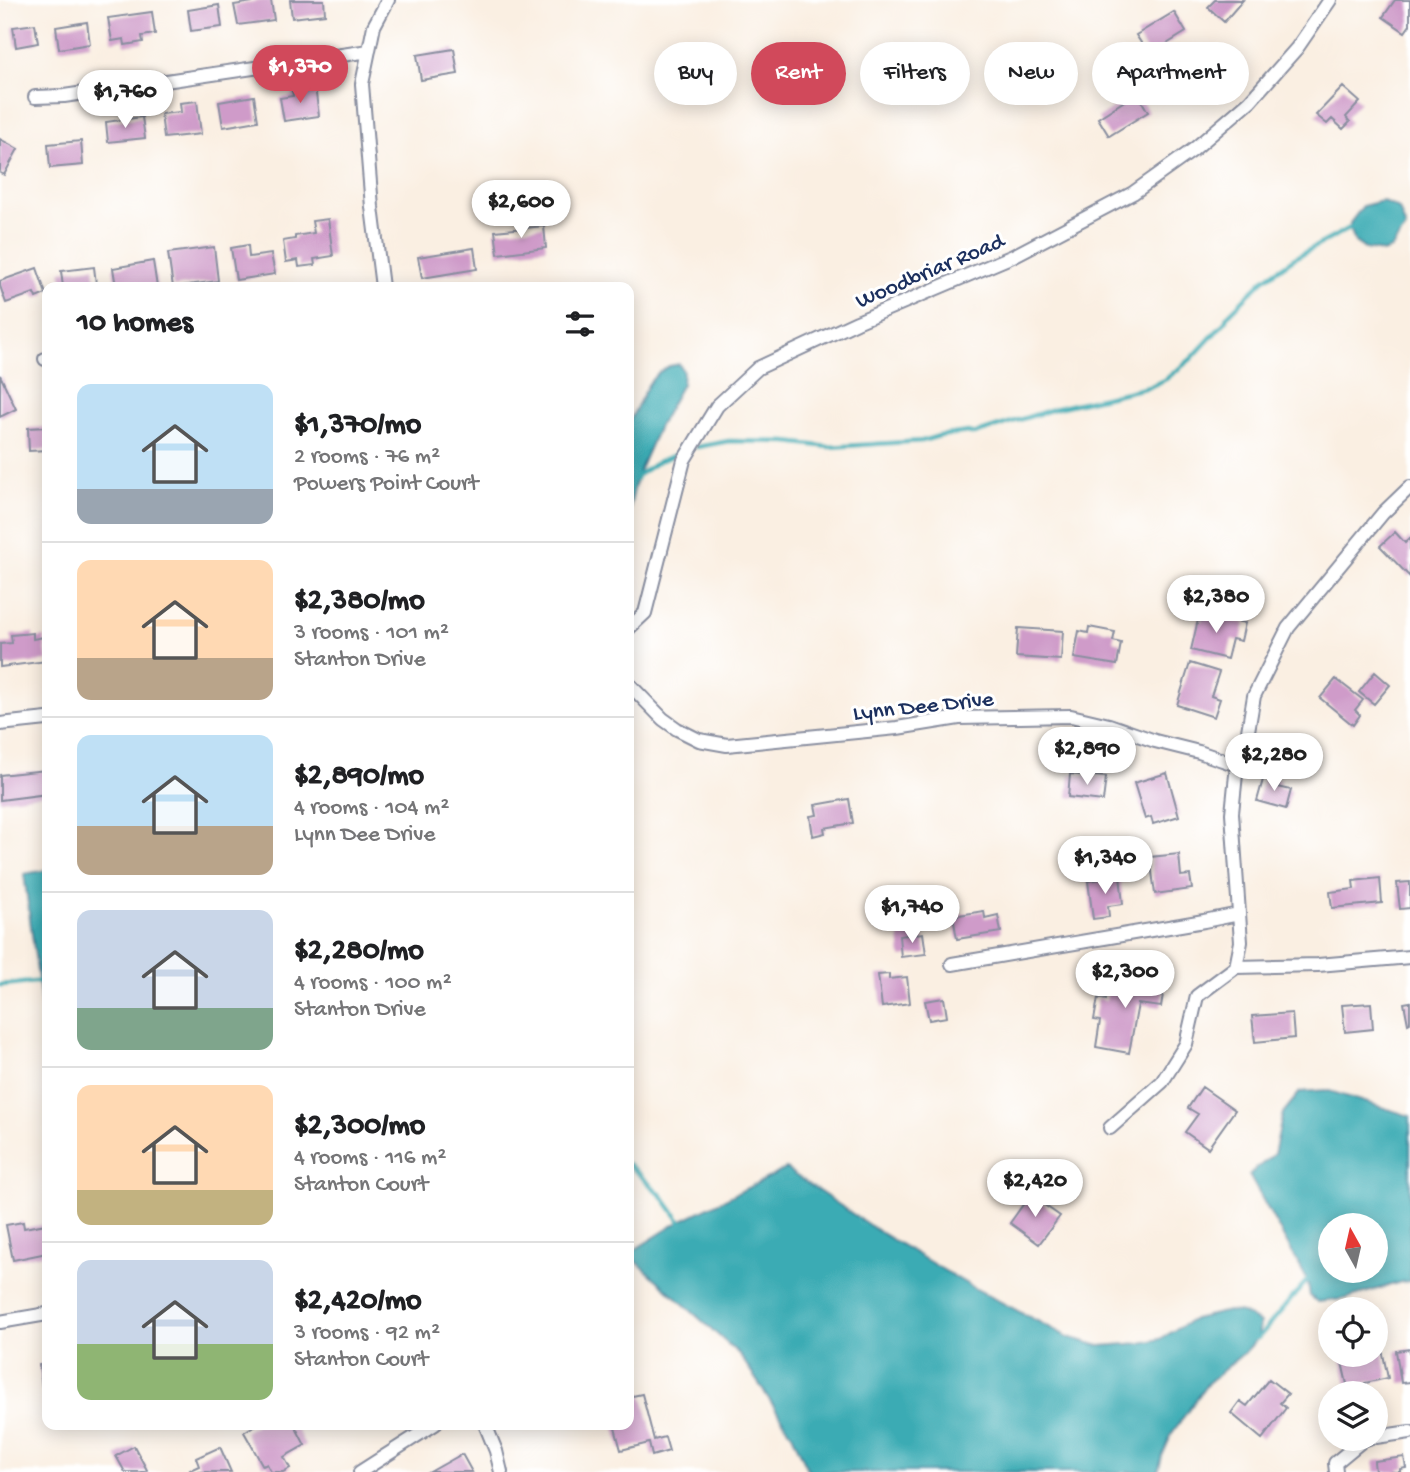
<!DOCTYPE html>
<html lang="en">
<head>
<meta charset="utf-8">
<style>
  :root { --surface:#fff; --page:#f2f2f2; --text:#202124; --muted:#757577; --line:#e0e0e0; --accent:#d1495b }
  body { margin:0; font-family:"Gochi Hand",sans-serif; background:var(--page); color:var(--text); height:100vh; display:flex; flex-direction:column; font-size:26px; white-space:nowrap }
  * { box-sizing:border-box; margin:0 }
  p { font-size:23px; color:var(--muted) }
  .icon { flex:none; width:38px; height:38px; fill:none; stroke:currentColor; stroke-width:2; stroke-linecap:round; stroke-linejoin:round }
  .map { position:relative; flex:1; overflow:hidden }
  .drawer { position:absolute; left:42px; top:282px; width:592px; height:1148px; display:flex; flex-direction:column; background:var(--surface); border-radius:14px; box-shadow:0 4px 18px #0003 }
  .drawer>* { flex:none }
  .banner { position:absolute; left:654px; top:42px; width:649px; height:63px; display:flex; gap:14px }
  .needle { width:46px; rotate:352deg }
  .fabs { position:absolute; left:1318px; top:1213px; display:grid; gap:14px }
  .fabs a { display:grid; place-items:center; width:70px; height:70px; border-radius:50%; background:var(--surface); box-shadow:0 4px 18px #0003; font-size:35px }
  .price { position:absolute; translate:-50% -60px; padding:0 16px; border-radius:24px; background:#fff; color:#222; font-size:23px; line-height:46px; filter:drop-shadow(0 2px 4px #0008) }
  .price::after { content:''; position:absolute; left:50%; top:42px; width:21px; height:16px; margin-left:-10px; background:inherit; clip-path:polygon(0 0,100% 0,50% 100%) }
  .price.selected { background:var(--accent); color:#fff }
  ul { padding:0; list-style:none }
  li { display:flex; align-items:center; gap:21px; height:175px; padding:0 35px }
  li+li { border-top:2px solid var(--line) }
  li span { display:grid; place-items:center; flex:none; width:196px; height:140px; border-radius:14px; color:#555 }
  li>.icon { margin-inline-start:auto }
  span .icon { width:84px; height:84px; fill:#fffc; stroke-width:1 }
  li b { font-size:30px }
  h2 { display:flex; justify-content:space-between; align-items:center; height:84px; padding:0 35px; font-size:30px }
  .pill { padding:0 24px; border-radius:32px; background:var(--surface); box-shadow:0 4px 18px #0003; font-size:24px; line-height:63px }
  .pill.selected { background:var(--accent); color:#fff }
  .map>svg:first-child { display:block }
  .water { fill:#3aabb4; stroke:#2a6d89; stroke-width:2; fill-rule:evenodd }
  .lines { fill:none; stroke-linecap:round; stroke-linejoin:round }
  .stream { stroke:#3aabb4; stroke-width:4.5 }
  .building { fill:#cf9bc9 }
  .minor-casing { stroke:#8a8fa0; stroke-width:16 }
  .minor { stroke:#fff; stroke-width:12 }
  .labels { text-anchor:middle; stroke-width:6; stroke-linejoin:round; paint-order:stroke }
  .street-label { font-size:23px; fill:#1b2f5e; stroke:#fff }
</style>
</head>
<body>
<div class="map">
<svg width="1410" height="1472" viewBox="0 0 1410 1472">
  <rect width="100%" height="100%" fill="#fff"/>
  <filter id="ink" filterUnits="userSpaceOnUse"><feTurbulence type="fractalNoise" baseFrequency=".0143" numOctaves="2"/><feDisplacementMap in="SourceGraphic" scale="14" xChannelSelector="R" yChannelSelector="G"/><feConvolveMatrix kernelMatrix="1 2 1 2 8 2 1 2 1" color-interpolation-filters="sRGB"/></filter>
  <filter id="wash" filterUnits="userSpaceOnUse"><feTurbulence type="fractalNoise" baseFrequency=".00686" numOctaves="4" result="noise"/><feDisplacementMap in="SourceGraphic" scale="28" xChannelSelector="R" yChannelSelector="G"/><feGaussianBlur stdDeviation="1.57" result="paint"/><feColorMatrix in="noise" values="0 0 0 0 0 0 0 0 0 0 0 0 0 0 0 0 0 1.4 0 .05"/><feComposite in="paint" operator="in"/></filter>
  <g filter="url(#wash)">
    <rect width="100%" height="100%" fill="#faefe2"/>
    <path class="water" d="M1382,201L1399,209L1406,228L1391,249L1383,252L1365,249L1355,242L1350,228V223L1363,206Z
      M679,364L683,371L682,384L659,426L637,476L628,516V424L649,383L658,373L669,366Z
      M47,870V1046L24,874Z
      M1326,1090L1410,1116V1281L1401,1282L1344,1299L1318,1302L1310,1296L1307,1279L1249,1175L1274,1154L1283,1113L1300,1092ZM1330,1225H1376V1270H1330Z
      M786,1169L878,1231L972,1287L1068,1337L1100,1346L1141,1343L1160,1339L1194,1319L1228,1311L1242,1313L1260,1323L1258,1338L1246,1351L1208,1383L1172,1433L1162,1456L1158,1472H809L792,1434L740,1355L628,1254L680,1221Z"/>
    <g class="lines">
      <path class="stream" d="M697,447L729,441L787,442L829,447L922,441L939,436L968,432L974,434L1057,408L1149,387L1166,379L1191,359L1225,322L1227,316L1263,280L1296,257L1350,228L1356,227
        M636,479L637,476L659,461L686,451
        M0,985L47,981
        M628,1164L662,1196L680,1221L684,1223
        M1252,1338H1258L1310,1277"/>
    </g>
    <g id="blocks">
      <path class="building" d="M264,0H271L274,20L238,25L234,5Z
        M290,0H324L325,14L292,18Z
        M1215,0H1243L1224,22L1208,7Z
        M1395,0H1410V25L1405,32L1383,17Z
        M219,5L222,27L191,31L188,10Z
        M152,12L155,34L142,36L143,42L125,45L124,39L112,41L108,18Z
        M1174,12L1186,32L1149,55L1136,35Z
        M87,22L90,44L59,49L56,27Z
        M35,24L38,43L16,47L13,27Z
        M454,49L458,74L421,80L417,55Z
        M315,87L319,116L284,121L280,98L293,96L292,90Z
        M1343,87L1360,102L1346,117L1350,122L1343,129L1332,119L1327,124L1316,115Z
        M1137,93L1148,112L1109,136L1098,118Z
        M254,96L258,121L223,127L219,102Z
        M197,101L201,134L164,138L161,114L181,112L180,103Z
        M142,117L145,138L108,142L106,122Z
        M0,139L18,149L4,175L0,173Z
        M81,141L83,165L50,168L48,144Z
        M328,219L333,256L314,259L315,265L299,267L298,260L286,262L283,241L295,239V236L314,233L312,221Z
        M544,226L546,248L498,254L495,231Z
        M248,245L249,257L271,254L275,274L236,280L231,248Z
        M214,247L218,281L173,287L168,253Z
        M474,248L477,269L422,278L418,257Z
        M153,261L157,287H143V286L116,287L113,268Z
        M94,267L96,284L63,287L61,271Z
        M37,268L46,294L36,298L34,293L6,303L0,286V281Z
        M0,375L16,409L0,417Z
        M47,427V450L29,451L28,428Z
        M1395,532L1405,543L1410,538V577L1380,546Z
        M1203,613L1245,623L1241,641L1232,639L1227,659L1191,650L1198,620L1202,621Z
        M1089,627L1115,632L1113,641L1121,643L1117,665L1074,658L1079,631L1088,633Z
        M1018,628L1063,631L1061,660L1016,657Z
        M33,633V639L44,637L47,661L0,667V644L12,643L11,635Z
        M1190,663L1219,672L1211,696L1220,699L1214,717L1177,705Z
        M1375,672L1390,685L1374,704L1359,692Z
        M1336,679L1363,700L1355,710L1360,715L1353,725L1320,698Z
        M46,770L47,794L0,800V775Z
        M1167,773L1179,816L1153,824L1151,817L1145,819L1134,783Z
        M1070,774L1106,777L1103,801L1068,797Z
        M1264,776L1280,780L1278,787L1291,790L1286,809L1257,801Z
        M849,799L853,823L824,828L825,833L813,836L810,816L817,815L815,805Z
        M1179,854L1181,876L1190,875L1192,889L1155,894L1150,857Z
        M1120,876L1123,904L1108,906L1109,917L1093,919L1088,881Z
        M1380,878L1382,903L1332,908L1330,892L1354,889L1353,881Z
        M1410,882V908L1400,909L1397,883Z
        M984,911L985,918L998,915L1001,932L957,939L953,916Z
        M923,933L926,954L901,957L899,936Z
        M1116,973L1165,982L1161,1007L1138,1004L1129,1053L1096,1047L1100,1021L1094,1020L1098,998L1106,1000L1108,986L1114,987Z
        M889,974V979L907,977L910,1003L882,1007L878,975Z
        M944,998L947,1017L929,1020L925,1001Z
        M1410,1002V1023L1408,1024L1404,1003Z
        M1371,1003L1373,1029L1345,1032L1342,1005Z
        M1292,1013L1294,1038L1255,1042L1252,1016Z
        M1202,1087L1235,1110L1208,1148L1185,1132L1198,1114L1188,1108Z
        M1030,1195L1060,1216L1039,1244L1010,1223Z
        M23,1222L24,1228L46,1224L47,1253L13,1260L6,1225Z
        M1380,1340L1388,1378L1365,1383L1367,1390L1349,1393L1341,1358L1354,1354H1376V1341Z
        M1410,1349V1382L1401,1383L1396,1351Z
        M47,1364V1393L43,1394L39,1365Z
        M1269,1379L1288,1394L1280,1403L1286,1408L1262,1439L1231,1413L1240,1401L1247,1406Z
        M642,1394L654,1440L665,1437L669,1451L652,1456L649,1443L621,1450L614,1424H628V1397Z
        M257,1424H294L305,1445L284,1457L290,1468L283,1472H271L267,1464L263,1466L244,1432Z
        M134,1446L147,1470L144,1472H125L116,1456Z
        M220,1447L231,1472H191L190,1470L199,1466L196,1458Z
        M462,1454L472,1472H430Z
        M1404,1457L1406,1468L1400,1469V1472H1375L1374,1461Z"/>
    </g>
  </g>
  <g filter="url(#ink)">
    <use href="#blocks" fill-opacity="0" stroke="#8a8fa0" stroke-width="2"/>
    <g class="lines">
      <defs>
        <path id="minor" d="M35,97L64,96L369,51
          M382,287L372,207L362,84L374,26L388,0
          M45,359H47
          M628,629L645,613L684,460L717,406L758,368L857,322L1013,256L1133,193L1193,150L1250,101L1297,48L1330,0
          M628,683L663,719L677,729L699,740L727,745L897,728L959,718L1071,716L1109,725L1155,741L1199,752L1237,765
          M0,724L47,719
          M952,964L1204,921L1239,914
          M1236,967L1241,942L1232,813L1237,765L1248,731L1254,696L1288,628L1383,513L1410,487
          M1236,967L1318,965L1410,957
          M1110,1128L1162,1082L1186,1044L1197,996L1236,967
          M0,1322L47,1314
          M485,1424L496,1451L501,1472
          M1376,1437L1410,1432
          M360,1472L435,1424
          M1336,1472L1335,1463L1363,1440L1369,1438"/>
      </defs>
      <use href="#minor" class="minor-casing"/>
      <use href="#minor" class="minor"/>
    </g>
  </g>
  <g class="labels">
    <g class="street-label">
      <text transform="translate(929 269) rotate(-23)" y="8">Woodbriar Road</text>
      <text transform="translate(923 704) rotate(-6)" y="8">Lynn Dee Drive</text>
    </g>
  </g>
</svg>
<div class="fabs">
<a><svg class="needle" viewBox="-14 -14 28 28"><path d="M0-13l5 13h-10z" fill="#e53935"/><path d="M0 13l5-13h-10z" fill="#757577"/></svg></a>
<a><svg class="icon" aria-label="locate" viewBox="0 0 24 24"><circle cx="12" cy="12" r="6"/><path d="M12 2v4M12 18v4M2 12h4M18 12h4"/></svg></a>
<a><svg class="icon" aria-label="layers" viewBox="0 0 24 24"><path d="M12 4l9 5-9 5-9-5zM3 14l9 5 9-5"/></svg></a>
</div>
<b class="price selected" style="left:300px;top:105px">$1,370</b>
<b class="price" style="left:125px;top:130px">$1,760</b>
<b class="price" style="left:521px;top:240px">$2,600</b>
<b class="price" style="left:1216px;top:635px">$2,380</b>
<b class="price" style="left:1087px;top:787px">$2,890</b>
<b class="price" style="left:1274px;top:793px">$2,280</b>
<b class="price" style="left:1105px;top:896px">$1,340</b>
<b class="price" style="left:912px;top:945px">$1,740</b>
<b class="price" style="left:1125px;top:1010px">$2,300</b>
<b class="price" style="left:1035px;top:1219px">$2,420</b>
<div class="banner">
<a class="pill">Buy</a>
<a class="pill selected">Rent</a>
<a class="pill">Filters</a>
<a class="pill">New</a>
<a class="pill">Apartment</a>
</div>
<section class="drawer">
<h2>10 homes<svg class="icon" aria-label="filters" viewBox="0 0 24 24"><path d="M4 7h16M4 17h16"/><circle cx="9" cy="7" r="2"/><circle cx="15" cy="17" r="2"/></svg></h2>
<ul>
<li><span style="background:linear-gradient(#bfe0f5 75%,#9aa5b1 0)"><svg class="icon" aria-label="home" viewBox="0 0 24 24"><path d="M3 11l9-7 9 7M6 9v11h12V9"/></svg></span><div><b>$1,370/mo</b><p>2 rooms · 76 m²</p><p>Powers Point Court</p></div></li>
<li><span style="background:linear-gradient(#ffd9b3 70%,#b9a48a 0)"><svg class="icon" aria-label="home" viewBox="0 0 24 24"><path d="M3 11l9-7 9 7M6 9v11h12V9"/></svg></span><div><b>$2,380/mo</b><p>3 rooms · 101 m²</p><p>Stanton Drive</p></div></li>
<li><span style="background:linear-gradient(#bfe0f5 65%,#b9a48a 0)"><svg class="icon" aria-label="home" viewBox="0 0 24 24"><path d="M3 11l9-7 9 7M6 9v11h12V9"/></svg></span><div><b>$2,890/mo</b><p>4 rooms · 104 m²</p><p>Lynn Dee Drive</p></div></li>
<li><span style="background:linear-gradient(#c9d6e8 70%,#7fa58c 0)"><svg class="icon" aria-label="home" viewBox="0 0 24 24"><path d="M3 11l9-7 9 7M6 9v11h12V9"/></svg></span><div><b>$2,280/mo</b><p>4 rooms · 100 m²</p><p>Stanton Drive</p></div></li>
<li><span style="background:linear-gradient(#ffd9b3 75%,#c2b280 0)"><svg class="icon" aria-label="home" viewBox="0 0 24 24"><path d="M3 11l9-7 9 7M6 9v11h12V9"/></svg></span><div><b>$2,300/mo</b><p>4 rooms · 116 m²</p><p>Stanton Court</p></div></li>
<li><span style="background:linear-gradient(#c9d6e8 60%,#8fb573 0)"><svg class="icon" aria-label="home" viewBox="0 0 24 24"><path d="M3 11l9-7 9 7M6 9v11h12V9"/></svg></span><div><b>$2,420/mo</b><p>3 rooms · 92 m²</p><p>Stanton Court</p></div></li>
</ul>
</section>
</div>
</body>
</html>
